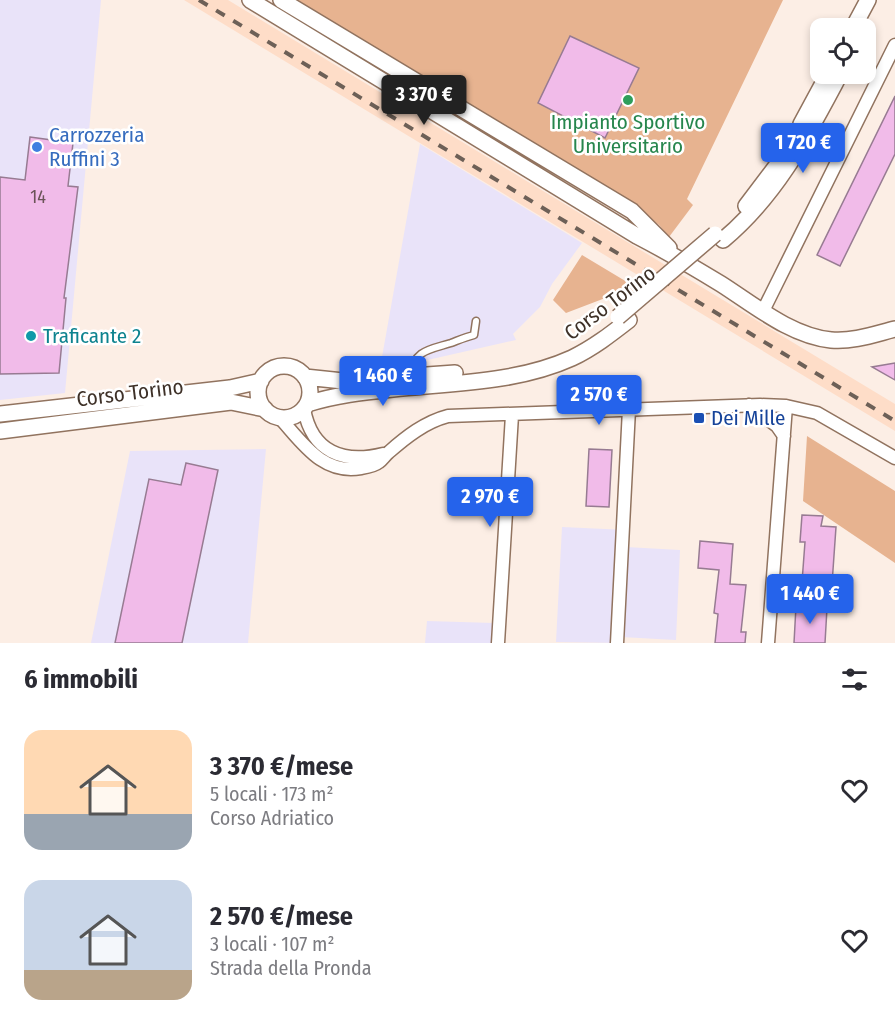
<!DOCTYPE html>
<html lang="it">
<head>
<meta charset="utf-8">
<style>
  :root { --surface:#fff; --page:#f2f2f3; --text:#2b2b33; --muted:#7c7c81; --accent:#2563eb }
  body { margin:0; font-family:"Fira Sans Condensed",sans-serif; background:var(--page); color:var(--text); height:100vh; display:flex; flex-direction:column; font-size:22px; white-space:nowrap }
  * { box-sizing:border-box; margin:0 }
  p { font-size:20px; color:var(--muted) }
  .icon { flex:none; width:33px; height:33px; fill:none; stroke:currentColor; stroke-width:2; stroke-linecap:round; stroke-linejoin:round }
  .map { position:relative; height:643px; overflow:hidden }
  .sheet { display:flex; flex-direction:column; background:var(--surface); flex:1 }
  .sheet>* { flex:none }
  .buttons { position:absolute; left:810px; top:18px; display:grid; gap:12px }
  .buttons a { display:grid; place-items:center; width:66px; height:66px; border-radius:12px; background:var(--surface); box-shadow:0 3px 9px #0003; font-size:30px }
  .price { position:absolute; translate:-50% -51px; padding:0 14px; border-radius:6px; background:var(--accent); color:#fff; font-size:20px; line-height:39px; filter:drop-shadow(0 2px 3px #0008) }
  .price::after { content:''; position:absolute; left:50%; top:36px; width:18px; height:14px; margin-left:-9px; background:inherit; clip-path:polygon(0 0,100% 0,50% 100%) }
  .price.selected { background:#222; color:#fff }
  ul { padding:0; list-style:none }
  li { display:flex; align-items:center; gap:18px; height:150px; padding:0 24px }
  li span { display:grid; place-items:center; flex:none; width:168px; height:120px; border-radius:18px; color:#555 }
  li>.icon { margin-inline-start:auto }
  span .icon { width:72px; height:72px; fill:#fffc; stroke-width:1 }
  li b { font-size:26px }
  h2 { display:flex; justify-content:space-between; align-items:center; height:72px; padding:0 24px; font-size:26px }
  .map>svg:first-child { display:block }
  .built { fill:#feddc8 }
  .industrial { fill:#e9e3f9 }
  .green { fill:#e7b390 }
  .building { fill:#f1bbe9; stroke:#977b92; stroke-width:1.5 }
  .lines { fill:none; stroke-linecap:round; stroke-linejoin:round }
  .service-casing { stroke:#91735f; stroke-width:9 }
  .minor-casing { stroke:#91735f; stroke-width:15 }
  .tertiary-casing { stroke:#91735f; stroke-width:18 }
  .service { stroke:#fff; stroke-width:6 }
  .minor { stroke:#fff; stroke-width:12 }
  .tertiary { stroke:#fff; stroke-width:15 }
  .rail { stroke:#6d6057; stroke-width:4; stroke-dasharray:10 10; stroke-linecap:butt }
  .tertiary-bridge-casing { stroke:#91735f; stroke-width:18; stroke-linecap:butt }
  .tertiary-bridge { stroke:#fff; stroke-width:15 }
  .leisure-dot { fill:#2e9e5b; stroke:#fff; stroke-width:2 }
  .shop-dot { fill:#3f7fe0; stroke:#fff; stroke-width:2 }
  .culture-dot { fill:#0f9aa8; stroke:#fff; stroke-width:2 }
  .transit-dot { fill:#1a4fb4; stroke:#fff; stroke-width:2 }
  .labels { text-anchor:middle; stroke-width:5; stroke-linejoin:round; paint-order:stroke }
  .number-label { font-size:18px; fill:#6b5458 }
  .leisure-label { font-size:21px; fill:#27864d; stroke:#fff }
  .shop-label { font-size:21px; fill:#366cbe; stroke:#fff; text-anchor:start }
  .street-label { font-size:21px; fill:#3e3128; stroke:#fff }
  .culture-label { font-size:21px; fill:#0d838f; stroke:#fff; text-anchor:start }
  .transit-label { font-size:21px; fill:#164399; stroke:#fff; text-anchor:start }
</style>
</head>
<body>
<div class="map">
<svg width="895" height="643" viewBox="0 0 895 643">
  <rect width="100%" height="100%" fill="#fceee5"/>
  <path class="built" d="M184,0H228L822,360L895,404V431Z"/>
  <path class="industrial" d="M0,0H101L65,393L0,400Z
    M420,144L582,243L552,284L540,307L513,334L516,340L423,361L382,357Z
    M266,449L248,643H91L130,451Z
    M562,527L627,530L626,547L680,550L676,640L621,637L620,643L556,642Z
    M427,621L494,623L493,643H425Z"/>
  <path class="green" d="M295,0H783L687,199L693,205L669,237L659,225L630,203Z
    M582,255L637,288L628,296L621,292L566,313L553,300Z
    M807,436L895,491V563L803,501Z"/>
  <path class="building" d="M570,36L639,68L605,138L538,103Z
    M895,96V154L840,266L817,255Z
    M30,137L73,143L68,186L78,187L64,298H66L59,373L0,374V177L25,180Z
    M895,363V380L872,367Z
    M589,449L612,450L609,507L586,506Z
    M186,463L218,470L182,643H115L149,479L181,485Z
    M802,515L823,516L821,526L836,527L832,584L802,582L805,542H800Z
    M700,541L733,544L730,584L746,585L741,632H746L745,643H715L718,614L714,613L719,570L698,568Z
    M796,606L827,608L825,643H794Z"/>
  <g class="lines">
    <defs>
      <path id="service" d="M412,375C412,350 432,349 451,343C459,340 466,337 474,335L476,321"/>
      <path id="minor" d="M763,311L895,45
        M749,405L777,426L784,436
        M304,409C312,452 343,464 383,454
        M279,417C302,442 322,475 361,468C367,467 374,466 379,462C382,460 385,455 389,452C406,437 425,422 448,416L760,405L786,406L817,413L895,458
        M498,643L512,415
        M617,643L629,409
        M768,643L786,406"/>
      <path id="tertiary" d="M250,0L637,236C666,251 693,267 721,284C754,305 791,336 831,340C853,342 875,334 895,329
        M281,0L632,211L669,248
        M853,28L868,0
        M801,124L828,74
        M746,206L777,165
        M723,240C778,194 807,136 840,74
        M258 392a26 26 0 1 1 52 0a26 26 0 1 1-52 0Z
        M305,377L343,381L455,373
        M307,404C335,395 363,392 393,389C452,383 517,383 572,358C593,348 611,334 629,320
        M0,414L230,388L261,381
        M0,431L231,402L265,409"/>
    </defs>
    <use href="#service" class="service-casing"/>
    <use href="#minor" class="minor-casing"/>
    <use href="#tertiary" class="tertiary-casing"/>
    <use href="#service" class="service"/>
    <use href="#minor" class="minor"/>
    <use href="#tertiary" class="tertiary"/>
    <path class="rail" d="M199,0L895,421"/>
    <defs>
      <path id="tertiary-bridge" d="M618,317L715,234"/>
    </defs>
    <use href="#tertiary-bridge" class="tertiary-bridge-casing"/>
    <use href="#tertiary-bridge" class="tertiary-bridge"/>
  </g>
  <circle class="leisure-dot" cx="628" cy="100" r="6"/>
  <circle class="shop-dot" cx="37" cy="147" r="6"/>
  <circle class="culture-dot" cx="31" cy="336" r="6"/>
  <rect class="transit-dot" x="693" y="412" width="12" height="12" rx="3"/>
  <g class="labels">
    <g class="number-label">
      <text x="38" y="203">14</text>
    </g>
    <g class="leisure-label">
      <text x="628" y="129">Impianto Sportivo<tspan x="628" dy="24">Universitario</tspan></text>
    </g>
    <g class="shop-label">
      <text x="49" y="142">Carrozzeria<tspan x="49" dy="24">Ruffini 3</tspan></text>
    </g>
    <g class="street-label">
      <text transform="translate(610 303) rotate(-37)" y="7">Corso Torino</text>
      <text transform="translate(130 393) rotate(-7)" y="7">Corso Torino</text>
    </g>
    <g class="culture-label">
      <text x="43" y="343">Traficante 2</text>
    </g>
    <g class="transit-label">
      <text x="711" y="425">Dei Mille</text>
    </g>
  </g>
</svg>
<div class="buttons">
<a><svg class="icon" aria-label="locate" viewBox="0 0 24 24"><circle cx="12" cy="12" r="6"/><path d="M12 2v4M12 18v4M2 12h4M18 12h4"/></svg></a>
</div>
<b class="price selected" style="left:424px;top:126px">3 370 €</b>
<b class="price" style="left:803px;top:174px">1 720 €</b>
<b class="price" style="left:383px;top:407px">1 460 €</b>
<b class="price" style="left:599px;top:426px">2 570 €</b>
<b class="price" style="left:490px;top:528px">2 970 €</b>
<b class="price" style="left:810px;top:625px">1 440 €</b>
</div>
<section class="sheet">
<h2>6 immobili<svg class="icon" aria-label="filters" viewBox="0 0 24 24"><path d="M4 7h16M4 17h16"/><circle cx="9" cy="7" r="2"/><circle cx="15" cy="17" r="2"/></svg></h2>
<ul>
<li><span style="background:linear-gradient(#ffd9b3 70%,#9aa5b1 0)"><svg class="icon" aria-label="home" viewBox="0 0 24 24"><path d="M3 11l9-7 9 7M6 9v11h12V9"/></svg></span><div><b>3 370 €/mese</b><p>5 locali · 173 m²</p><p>Corso Adriatico</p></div><svg class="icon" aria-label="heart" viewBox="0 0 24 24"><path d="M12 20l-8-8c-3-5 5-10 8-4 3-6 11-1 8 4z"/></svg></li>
<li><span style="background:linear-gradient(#c9d6e8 75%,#b9a48a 0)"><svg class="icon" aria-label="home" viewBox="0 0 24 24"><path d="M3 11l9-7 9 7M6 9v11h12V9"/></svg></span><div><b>2 570 €/mese</b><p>3 locali · 107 m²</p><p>Strada della Pronda</p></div><svg class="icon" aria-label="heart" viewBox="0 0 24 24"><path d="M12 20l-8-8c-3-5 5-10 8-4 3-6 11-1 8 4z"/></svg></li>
</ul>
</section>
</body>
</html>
